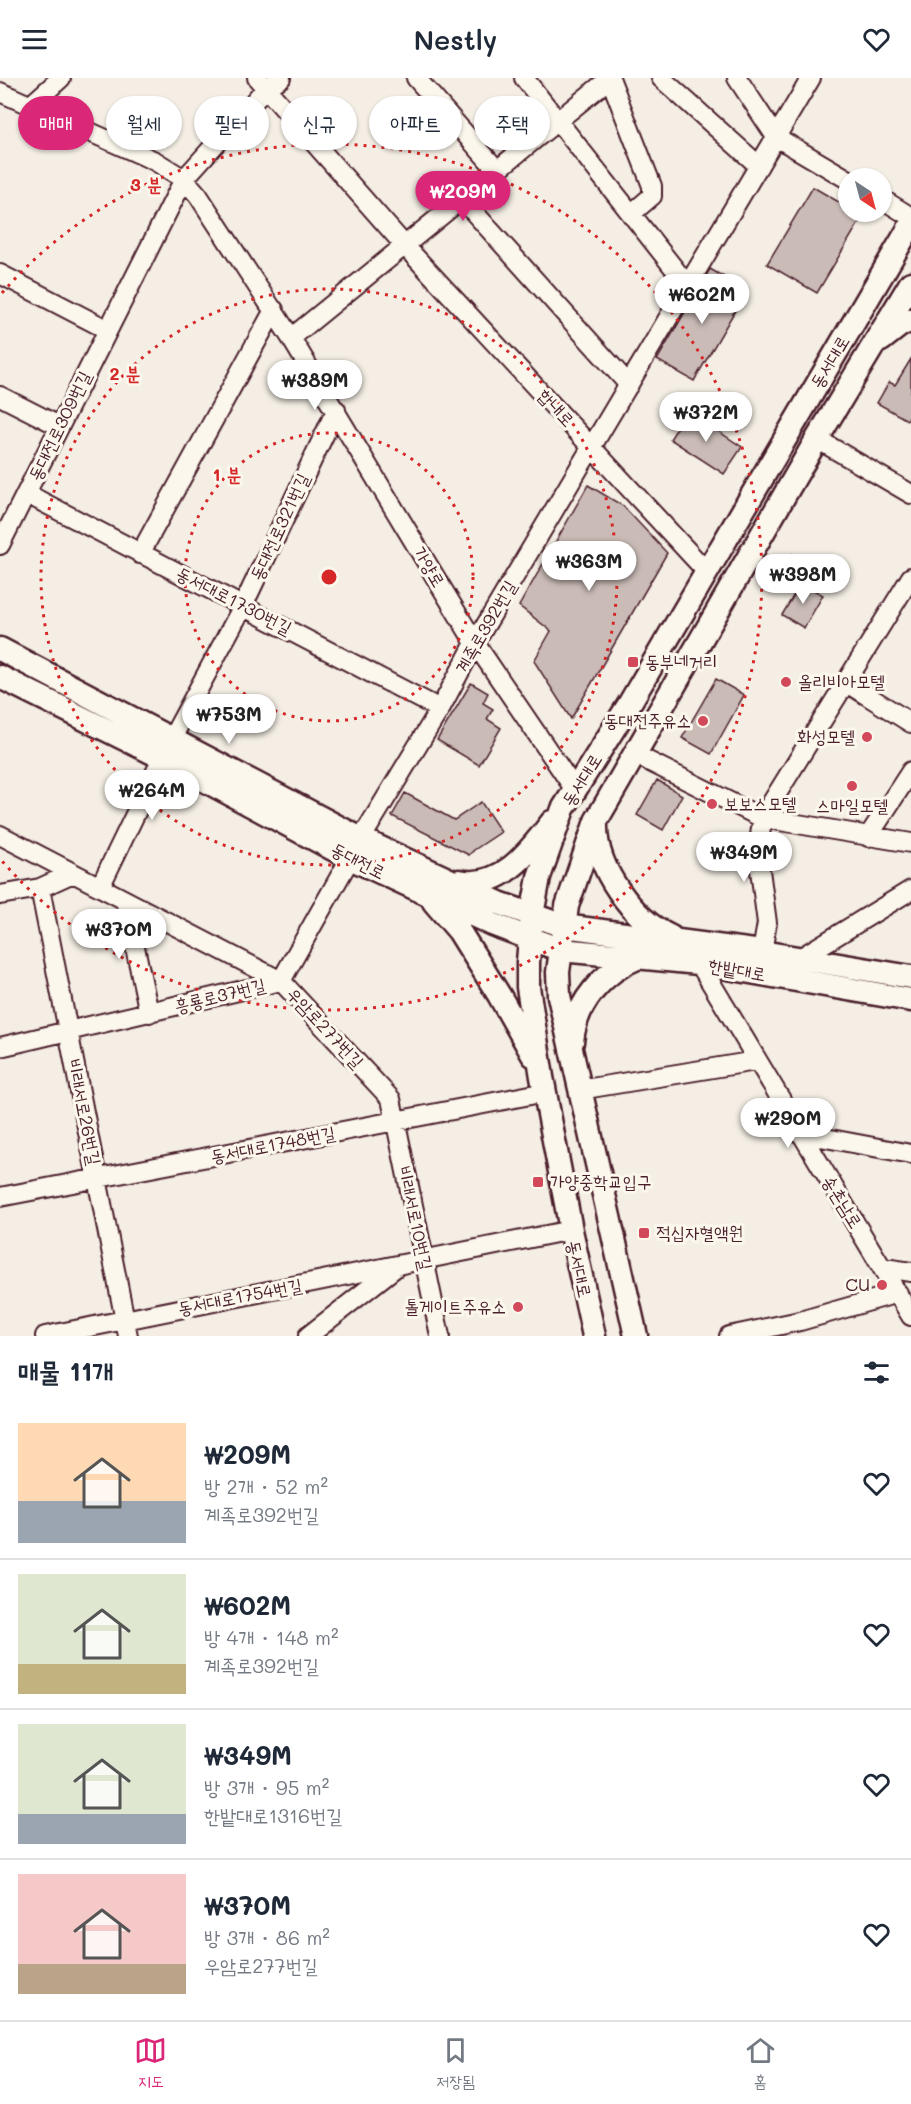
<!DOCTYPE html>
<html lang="ko">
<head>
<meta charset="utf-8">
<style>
  :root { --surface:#fff; --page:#f2f2f3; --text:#1f2937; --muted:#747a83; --line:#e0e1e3; --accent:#db2777 }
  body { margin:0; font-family:Mali,"Poor Story",sans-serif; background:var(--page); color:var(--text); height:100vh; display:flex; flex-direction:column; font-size:22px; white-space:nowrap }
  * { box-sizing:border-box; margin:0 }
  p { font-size:20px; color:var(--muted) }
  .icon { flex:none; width:33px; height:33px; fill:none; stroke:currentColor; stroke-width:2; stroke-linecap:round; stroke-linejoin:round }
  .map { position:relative; height:1258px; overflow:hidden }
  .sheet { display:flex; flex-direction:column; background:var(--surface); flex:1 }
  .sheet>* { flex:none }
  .top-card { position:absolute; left:18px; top:18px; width:600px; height:54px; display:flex; gap:12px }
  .needle { width:39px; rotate:144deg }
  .buttons { position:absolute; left:838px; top:90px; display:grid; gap:12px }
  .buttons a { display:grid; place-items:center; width:54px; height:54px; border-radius:50%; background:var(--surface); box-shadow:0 2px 4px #0004; font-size:30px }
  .price { position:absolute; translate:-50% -51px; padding:0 14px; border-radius:21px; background:#fff; color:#222; font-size:20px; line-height:39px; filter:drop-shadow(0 2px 3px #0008) }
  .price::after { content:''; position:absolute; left:50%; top:36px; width:18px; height:14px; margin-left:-9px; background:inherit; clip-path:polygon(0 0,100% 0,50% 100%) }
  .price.on { background:var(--accent); color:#fff }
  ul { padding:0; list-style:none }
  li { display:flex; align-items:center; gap:18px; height:150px; padding:0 18px }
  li+li { border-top:2px solid var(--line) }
  li span { display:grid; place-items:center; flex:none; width:168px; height:120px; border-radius:0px; color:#555 }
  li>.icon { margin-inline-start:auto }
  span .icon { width:72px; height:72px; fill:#fffc; stroke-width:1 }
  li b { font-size:26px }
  h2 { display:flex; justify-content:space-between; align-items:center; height:72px; padding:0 18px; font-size:26px }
  .tag { padding:0 21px; border-radius:27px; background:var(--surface); box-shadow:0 2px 4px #0004; font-size:21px; line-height:54px }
  .tag.on { background:var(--accent); color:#fff }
  header { display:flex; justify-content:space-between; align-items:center; height:78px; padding:0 18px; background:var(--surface); font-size:27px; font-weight:600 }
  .tab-bar { display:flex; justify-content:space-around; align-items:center; height:84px; border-top:2px solid var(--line); background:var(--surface); font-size:16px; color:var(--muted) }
  .tab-bar a { display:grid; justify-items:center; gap:3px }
  .tab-bar .on { color:var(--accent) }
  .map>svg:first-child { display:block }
  .building { fill:#cabbb6; stroke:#4a1f2b; stroke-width:1.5 }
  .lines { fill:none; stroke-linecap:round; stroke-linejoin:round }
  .minor-casing { stroke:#4a1f2b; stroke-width:22 }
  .major-casing { stroke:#4a1f2b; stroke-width:27 }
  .minor { stroke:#fbf7ec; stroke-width:18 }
  .major { stroke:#fbf7ec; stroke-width:22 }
  .ring { fill:none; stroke:#d62828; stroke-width:3; stroke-dasharray:3 6 }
  .poi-dot { fill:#d1495b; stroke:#fbf7ec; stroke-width:2 }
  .labels { text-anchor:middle; stroke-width:6; stroke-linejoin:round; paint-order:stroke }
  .street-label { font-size:18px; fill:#4a1f2b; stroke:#fbf7ec }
  .poi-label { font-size:18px; fill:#4a1f2b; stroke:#fbf7ec; text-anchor:start }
  .centre { fill:#d62828; stroke:#fbf7ec; stroke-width:3 }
  .ring-label { font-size:18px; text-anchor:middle; font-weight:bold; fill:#d62828; stroke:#fbf7ec; stroke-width:6; stroke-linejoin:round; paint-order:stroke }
</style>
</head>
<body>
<header><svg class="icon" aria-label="menu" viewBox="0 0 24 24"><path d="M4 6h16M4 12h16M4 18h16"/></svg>Nestly<svg class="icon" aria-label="heart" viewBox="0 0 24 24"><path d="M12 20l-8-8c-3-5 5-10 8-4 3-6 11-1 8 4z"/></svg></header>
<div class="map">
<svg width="911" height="1258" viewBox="0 0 911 1258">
  <rect width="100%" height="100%" fill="#f4eee4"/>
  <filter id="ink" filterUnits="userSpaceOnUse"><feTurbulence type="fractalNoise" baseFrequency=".0167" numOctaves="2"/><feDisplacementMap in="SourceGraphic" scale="12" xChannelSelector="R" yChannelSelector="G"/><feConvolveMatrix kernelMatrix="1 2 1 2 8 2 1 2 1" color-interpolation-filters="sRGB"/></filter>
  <g filter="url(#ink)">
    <path class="building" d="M813,109L849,130V134H855L863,138L817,215L767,186Z
      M710,191L747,212L694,303L657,282Z
      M911,281V335L907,342L877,325L889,304L895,307Z
      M688,333L742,369L724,396L670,361Z
      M588,407L623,428L667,475L571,641L534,583L551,553L519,528Z
      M792,476L813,488L804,505L782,493Z
      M801,505L823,517L804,550L782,537Z
      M716,601L744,617L711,676L682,660Z
      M471,605L488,615L483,625L493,631L487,641L501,650L479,687L437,662Z
      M657,702L682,717L663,752L637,737Z
      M405,715L454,742L481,724L501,754L474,772L469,777L392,738Z"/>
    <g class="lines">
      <defs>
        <path id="minor" d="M257,0L405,168L706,493
          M416,0L497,92
          M524,0L688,208
          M610,0L652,108V118L631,136
          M661,0L759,88
          M737,0L776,59L849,102
          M0,14L155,83L184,101L198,117L291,260L475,565L575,712
          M31,27L61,0
          M462,121L629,307
          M882,121L911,139
          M0,196L108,252
          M291,260L610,0
          M0,318L59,348
          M817,361L911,416
          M27,416L440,631
          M0,467L184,101L266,10L281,0
          M140,476L274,232
          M847,605L911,645
          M634,676L762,740L911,765
          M0,757L281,903L391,1021L440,1258
          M868,759L911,693
          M100,809L172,660L243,528L336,332
          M40,810L128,1258
          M0,817L40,810L73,795
          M125,822L149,935
          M762,874L767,845L758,777L762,740L911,499
          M800,880L911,812
          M699,885L911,1238
          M0,969L281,903L361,761L440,631L475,565L811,0
          M579,1012L756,983
          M799,1055L911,1076
          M0,1119L546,1014
          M884,1192L891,1191L911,1194
          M45,1258L571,1152
          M308,1258L396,1189
          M729,1258L800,1243L898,1215"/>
        <path id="major" d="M881,262L899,248L911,242
          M0,571L361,761L499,825L564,848L762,874L911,899
          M0,599L163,680L350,780L492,846L561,872L699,885L911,922
          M596,747C595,790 633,842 671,859
          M459,803C501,812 529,774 552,744
          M434,824L459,853L499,917L533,977
          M572,964C575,925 604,893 639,879
          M594,1258L571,1152L542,999L528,909V884L532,837L539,799L563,731L628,628L911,147
          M636,1258L559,918L558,894L567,828L596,743L817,361L911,205"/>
      </defs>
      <use href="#minor" class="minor-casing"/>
      <use href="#major" class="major-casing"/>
      <use href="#minor" class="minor"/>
      <use href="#major" class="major"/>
    </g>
  </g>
  <g class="ring">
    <circle cx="329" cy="499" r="144"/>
    <circle cx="329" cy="499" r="288"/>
    <path d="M2 215A433 433 0 1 1 2 783"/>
  </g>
  <g class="poi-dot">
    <rect x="627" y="578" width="12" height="12" rx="3"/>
    <circle cx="786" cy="604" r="6"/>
    <circle cx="703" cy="643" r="6"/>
    <circle cx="867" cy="659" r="6"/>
    <circle cx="852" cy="708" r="6"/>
    <circle cx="712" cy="726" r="6"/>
    <rect x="532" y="1098" width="12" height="12" rx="3"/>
    <rect x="638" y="1149" width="12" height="12" rx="3"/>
    <circle cx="882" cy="1207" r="6"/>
    <circle cx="518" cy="1229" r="6"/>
  </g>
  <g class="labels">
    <g class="street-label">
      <text transform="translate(830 284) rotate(-59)" y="6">동서대로</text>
      <text transform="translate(556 330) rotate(47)" y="6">합내로</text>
      <text transform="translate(60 348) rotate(-64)" y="6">동대전로309번길</text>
      <text transform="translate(280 449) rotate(-65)" y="6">동대전로321번길</text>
      <text transform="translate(429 489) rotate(59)" y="6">가양로</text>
      <text transform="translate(234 523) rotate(27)" y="6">동서대로1730번길</text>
      <text transform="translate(486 549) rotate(-60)" y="6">계족로392번길</text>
      <text transform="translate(582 702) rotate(-58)" y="6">동서대로</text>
      <text transform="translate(358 783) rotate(27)" y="6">동대전로</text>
      <text transform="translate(737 892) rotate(10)" y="6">한밭대로</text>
      <text transform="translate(220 918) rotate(-14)" y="6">흥룡로37번길</text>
      <text transform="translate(325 950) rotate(47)" y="6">우암로277번길</text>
      <text transform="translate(84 1034) rotate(79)" y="6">비래서로26번길</text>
      <text transform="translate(273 1067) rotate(-11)" y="6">동서대로1748번길</text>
      <text transform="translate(842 1124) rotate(58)" y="6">송촌남로</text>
      <text transform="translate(415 1140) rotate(78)" y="6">비래서로10번길</text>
      <text transform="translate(579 1191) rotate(78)" y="6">동서대로</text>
      <text transform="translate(240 1219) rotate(-11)" y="6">동서대로1754번길</text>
    </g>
    <g class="poi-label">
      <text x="645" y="590">동부네거리</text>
      <text x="798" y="610">올리비아모텔</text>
      <text x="691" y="649" text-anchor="end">동대전주유소</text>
      <text x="855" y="665" text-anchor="end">화성모텔</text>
      <text x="724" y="732">보보스모텔</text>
      <text x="852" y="734" text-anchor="middle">스마일모텔</text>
      <text x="550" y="1110">가양중학교입구</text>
      <text x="656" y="1161">적십자혈액원</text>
      <text x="870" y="1213" text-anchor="end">CU</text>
      <text x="506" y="1235" text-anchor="end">톨게이트주유소</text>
    </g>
  </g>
  <circle cx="329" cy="499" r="9" class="centre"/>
  <g class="ring-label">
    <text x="146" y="113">3 분</text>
    <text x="125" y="302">2 분</text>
    <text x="227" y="403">1 분</text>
  </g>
</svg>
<div class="buttons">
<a><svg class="needle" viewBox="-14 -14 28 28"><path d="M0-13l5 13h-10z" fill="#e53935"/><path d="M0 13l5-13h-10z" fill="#747a83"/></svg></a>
</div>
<b class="price on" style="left:463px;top:144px">₩209M</b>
<b class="price" style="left:702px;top:247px">₩602M</b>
<b class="price" style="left:315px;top:333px">₩389M</b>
<b class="price" style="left:706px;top:365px">₩372M</b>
<b class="price" style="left:589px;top:514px">₩363M</b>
<b class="price" style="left:803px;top:527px">₩398M</b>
<b class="price" style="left:229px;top:667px">₩753M</b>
<b class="price" style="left:152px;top:743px">₩264M</b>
<b class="price" style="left:744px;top:805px">₩349M</b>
<b class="price" style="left:119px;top:882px">₩370M</b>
<b class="price" style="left:788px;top:1071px">₩290M</b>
<div class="top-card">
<a class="tag on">매매</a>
<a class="tag">월세</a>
<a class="tag">필터</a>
<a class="tag">신규</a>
<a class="tag">아파트</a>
<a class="tag">주택</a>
</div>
</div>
<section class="sheet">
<h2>매물 11개<svg class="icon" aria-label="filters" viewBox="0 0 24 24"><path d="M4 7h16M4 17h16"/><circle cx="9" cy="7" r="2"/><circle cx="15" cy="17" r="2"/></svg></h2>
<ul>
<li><span style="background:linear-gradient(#ffd9b3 65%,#9aa5b1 0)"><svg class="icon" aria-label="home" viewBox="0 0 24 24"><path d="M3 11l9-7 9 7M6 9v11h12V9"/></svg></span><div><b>₩209M</b><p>방 2개 · 52 m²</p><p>계족로392번길</p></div><svg class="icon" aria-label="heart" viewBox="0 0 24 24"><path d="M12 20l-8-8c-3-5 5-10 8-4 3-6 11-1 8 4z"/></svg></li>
<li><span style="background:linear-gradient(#dfe7d0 75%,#c2b280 0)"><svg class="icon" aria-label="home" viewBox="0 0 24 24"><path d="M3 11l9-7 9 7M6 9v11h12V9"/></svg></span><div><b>₩602M</b><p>방 4개 · 148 m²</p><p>계족로392번길</p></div><svg class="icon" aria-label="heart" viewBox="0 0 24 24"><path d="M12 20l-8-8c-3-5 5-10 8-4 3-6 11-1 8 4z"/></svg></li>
<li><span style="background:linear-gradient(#dfe7d0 75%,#9aa5b1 0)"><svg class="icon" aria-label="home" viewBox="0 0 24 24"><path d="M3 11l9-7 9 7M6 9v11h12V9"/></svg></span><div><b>₩349M</b><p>방 3개 · 95 m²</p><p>한밭대로1316번길</p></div><svg class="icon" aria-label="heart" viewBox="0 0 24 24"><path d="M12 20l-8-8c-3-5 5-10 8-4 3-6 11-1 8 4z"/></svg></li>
<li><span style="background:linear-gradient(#f6c9c9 75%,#b9a48a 0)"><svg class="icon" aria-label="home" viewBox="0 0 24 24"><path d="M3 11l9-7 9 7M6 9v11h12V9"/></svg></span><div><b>₩370M</b><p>방 3개 · 86 m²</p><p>우암로277번길</p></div><svg class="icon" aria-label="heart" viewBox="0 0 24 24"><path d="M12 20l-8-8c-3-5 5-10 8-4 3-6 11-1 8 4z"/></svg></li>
</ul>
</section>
<nav class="tab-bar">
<a class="on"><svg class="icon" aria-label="map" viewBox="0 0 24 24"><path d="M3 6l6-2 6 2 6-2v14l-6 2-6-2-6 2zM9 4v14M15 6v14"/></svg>지도</a>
<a><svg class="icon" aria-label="saved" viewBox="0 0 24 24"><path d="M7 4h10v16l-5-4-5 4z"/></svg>저장됨</a>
<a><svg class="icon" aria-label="home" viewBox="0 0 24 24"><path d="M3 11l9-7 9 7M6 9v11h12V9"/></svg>홈</a>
</nav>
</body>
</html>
